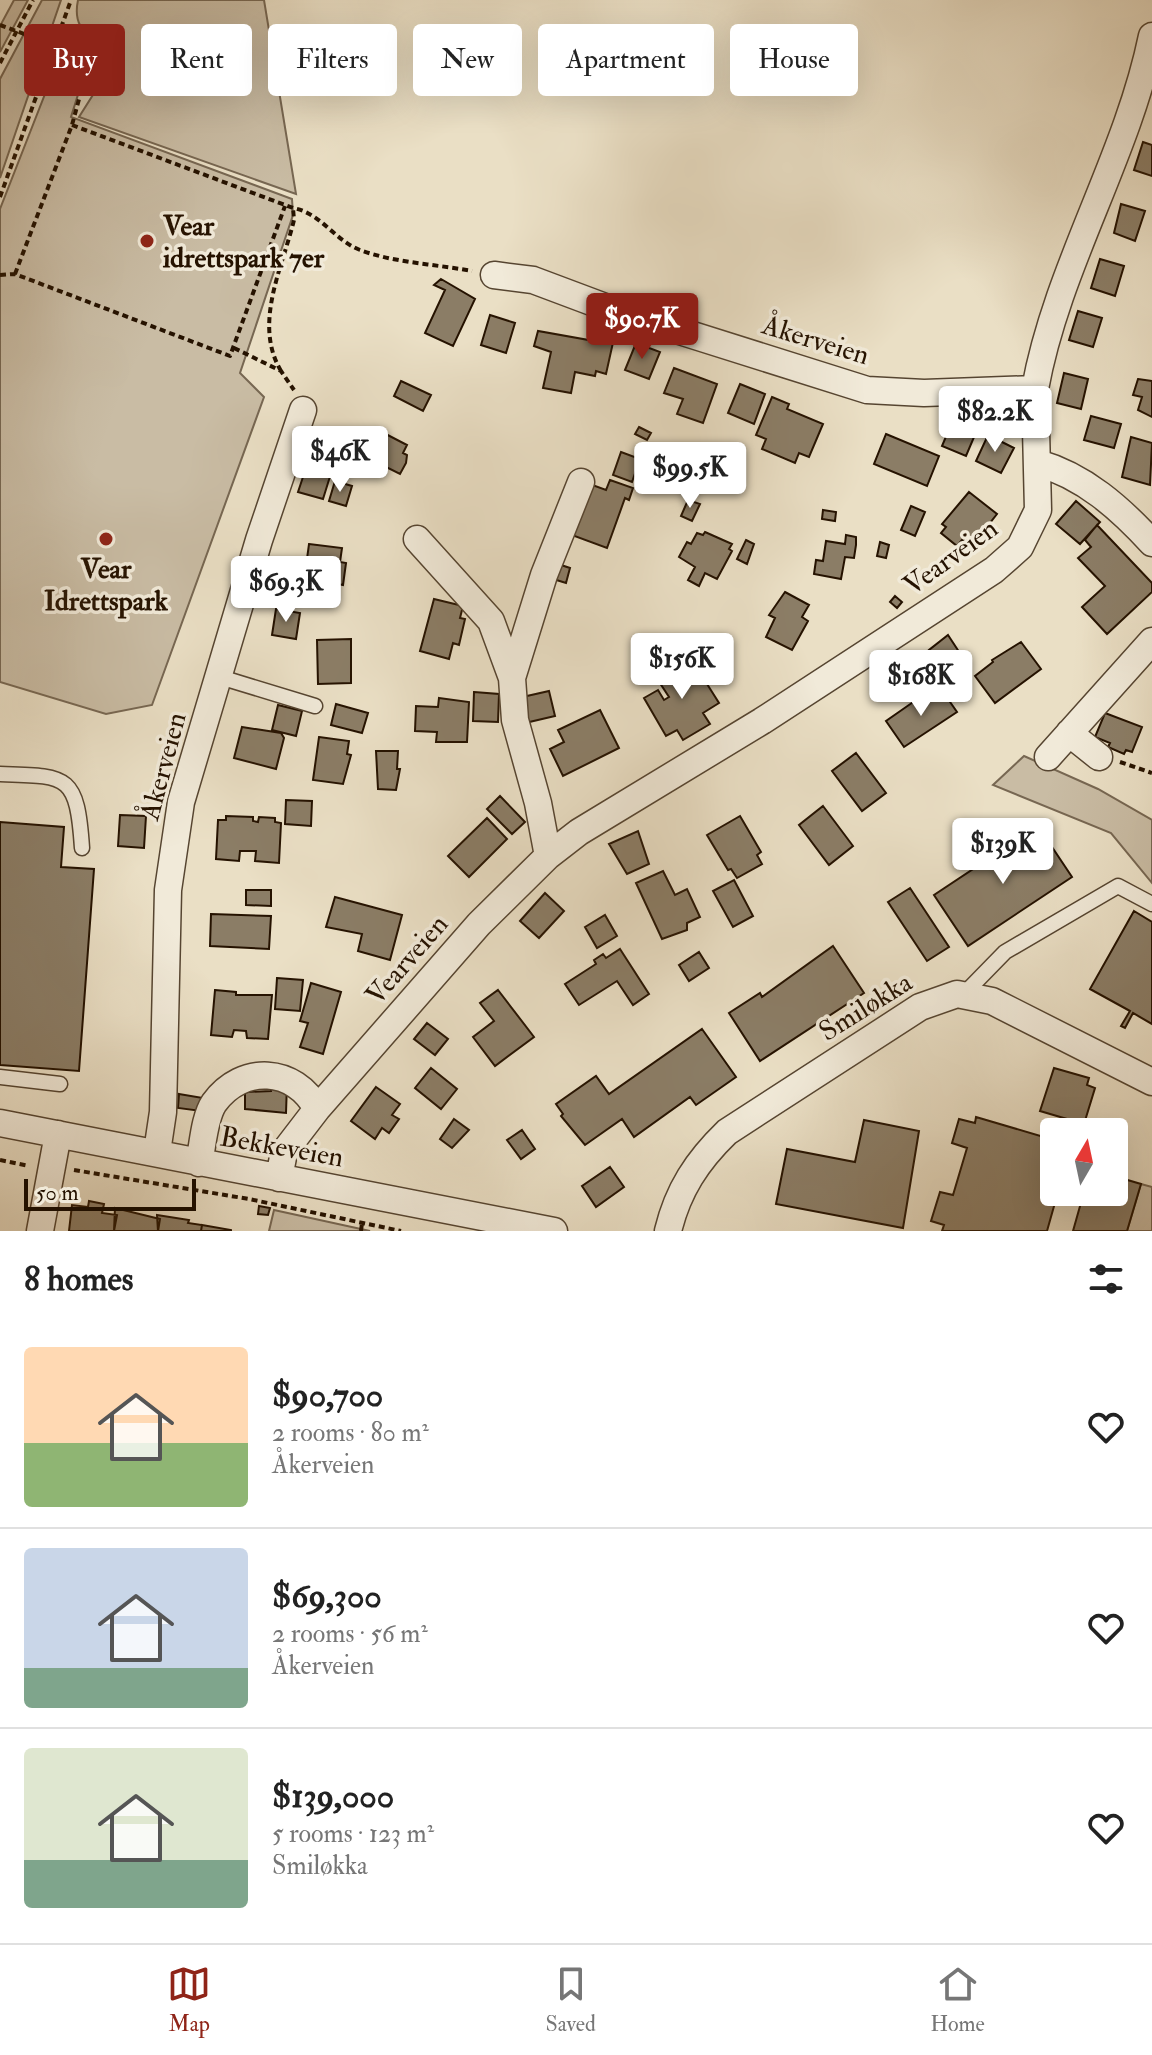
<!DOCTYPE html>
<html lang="en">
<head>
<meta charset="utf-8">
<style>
  :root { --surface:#fff; --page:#f2f2f2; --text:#222; --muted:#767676; --line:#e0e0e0; --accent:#8f2418 }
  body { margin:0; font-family:"IM FELL Double Pica",serif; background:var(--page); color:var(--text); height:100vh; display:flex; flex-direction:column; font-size:30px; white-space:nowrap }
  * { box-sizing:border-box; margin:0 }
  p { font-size:26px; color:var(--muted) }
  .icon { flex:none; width:44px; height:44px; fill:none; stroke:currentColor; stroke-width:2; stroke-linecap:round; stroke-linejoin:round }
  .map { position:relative; height:1231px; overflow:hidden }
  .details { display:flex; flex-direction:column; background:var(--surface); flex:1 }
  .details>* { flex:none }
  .guide { position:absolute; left:24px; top:24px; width:1104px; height:72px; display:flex; gap:16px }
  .needle { width:52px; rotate:9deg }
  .controls { position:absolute; left:1040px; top:1118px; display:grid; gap:16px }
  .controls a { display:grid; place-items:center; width:88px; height:88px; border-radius:8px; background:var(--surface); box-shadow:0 8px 32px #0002; font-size:40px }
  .scale { position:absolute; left:24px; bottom:20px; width:172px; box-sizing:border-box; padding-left:8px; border:4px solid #251200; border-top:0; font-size:22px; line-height:28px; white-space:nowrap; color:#251200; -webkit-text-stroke:6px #f1ead9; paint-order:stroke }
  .price { position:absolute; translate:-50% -68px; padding:0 18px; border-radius:8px; background:#fff; color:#222; font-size:26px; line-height:52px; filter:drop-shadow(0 2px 4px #0008) }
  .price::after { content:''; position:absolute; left:50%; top:48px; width:24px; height:18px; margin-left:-12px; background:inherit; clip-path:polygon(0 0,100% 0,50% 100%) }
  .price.current { background:var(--accent); color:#fff }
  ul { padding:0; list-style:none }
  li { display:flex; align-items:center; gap:24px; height:200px; padding:0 24px }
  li+li { border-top:2px solid var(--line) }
  li span { display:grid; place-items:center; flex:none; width:224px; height:160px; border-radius:8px; color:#555 }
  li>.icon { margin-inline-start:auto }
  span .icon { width:96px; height:96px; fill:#fffc; stroke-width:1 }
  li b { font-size:34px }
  h2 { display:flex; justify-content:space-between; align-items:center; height:96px; padding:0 24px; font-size:34px }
  .pill { padding:0 28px; border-radius:8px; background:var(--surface); box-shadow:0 8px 32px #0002; font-size:28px; line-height:72px }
  .pill.current { background:var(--accent); color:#fff }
  .tabs { display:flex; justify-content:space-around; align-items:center; height:112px; border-top:2px solid var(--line); background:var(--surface); font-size:22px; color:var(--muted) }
  .tabs a { display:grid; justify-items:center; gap:4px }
  .tabs .current { color:var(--accent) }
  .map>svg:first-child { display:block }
  .green { fill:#c9bca4; stroke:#776752; stroke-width:2 }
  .building { fill:#8b7d66; stroke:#251200; stroke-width:2 }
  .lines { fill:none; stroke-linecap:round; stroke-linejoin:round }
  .lane-casing { stroke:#564531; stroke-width:17 }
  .street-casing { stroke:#564531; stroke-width:29 }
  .path { stroke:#251200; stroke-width:4; stroke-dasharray:6 4; stroke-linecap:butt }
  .lane { stroke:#f1ead9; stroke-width:14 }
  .street { stroke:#f1ead9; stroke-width:26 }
  .poi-dot { fill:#8f2418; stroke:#f1ead9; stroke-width:3 }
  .labels { text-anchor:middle; stroke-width:7; stroke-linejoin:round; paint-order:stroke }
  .poi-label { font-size:28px; font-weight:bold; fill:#251200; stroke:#f1ead9; text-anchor:start }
  .street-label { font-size:28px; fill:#251200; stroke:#f1ead9 }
</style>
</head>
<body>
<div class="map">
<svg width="1152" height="1231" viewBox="0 0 1152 1231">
  <rect width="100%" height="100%" fill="#eadfc5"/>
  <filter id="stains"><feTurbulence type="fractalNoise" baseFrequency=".0025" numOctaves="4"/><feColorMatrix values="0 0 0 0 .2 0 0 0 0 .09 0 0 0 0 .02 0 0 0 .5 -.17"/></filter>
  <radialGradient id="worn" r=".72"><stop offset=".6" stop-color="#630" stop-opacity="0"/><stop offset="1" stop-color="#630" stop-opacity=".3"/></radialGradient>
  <path class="green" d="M14,0H28L0,52V26Z
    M42,0H61L0,178V79Z
    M78,0H264L296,194L79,117L96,90L108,51C88,34 72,29 78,0Z
    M77,79L82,82L71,117L292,199L293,215L240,373L264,397L152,705L106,714L0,682V209L47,89L65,94Z
    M1024,756L1098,789L1152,820V883L1111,833L993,785Z
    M1141,1184L1152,1187V1231H1127Z
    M274,1210L370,1231H269Z"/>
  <path class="building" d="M1143,142L1152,145V176L1134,170Z
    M1121,204L1145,211L1135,241L1114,233Z
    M1100,259L1124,266L1115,296L1091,288Z
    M441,279L475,299L453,346L425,333L445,290L434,285Z
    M1078,311L1102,318L1093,347L1069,340Z
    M490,315L515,323L506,353L481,345Z
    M603,326L616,329L606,374L596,371L595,376L575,372L571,393L543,388L551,352L534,346L538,331L600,342Z
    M636,343L660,352L649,379L625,370Z
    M674,368L717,384L703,423L677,414L683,399L664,393Z
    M1064,373L1088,379L1081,409L1057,403Z
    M1138,379L1152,381V417L1138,410L1142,397L1133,395Z
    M401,381L431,395L423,411L394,396Z
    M740,384L765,394L754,424L728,413Z
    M772,397L789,404L787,409L823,424L809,457L799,453L795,463L762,449L766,439L756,435Z
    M1091,416L1121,424L1114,448L1084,440Z
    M953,420L977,430L966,456L942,446Z
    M639,427L651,433L647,440L635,434Z
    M378,430L407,445L403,453L407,455L406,463L400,474L364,456Z
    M886,434L939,456L927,486L874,464Z
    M988,435L1014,448L1001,473L976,461Z
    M1131,437L1152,443L1150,485L1122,477Z
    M621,452L640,459L632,482L613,475Z
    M308,462L332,470L323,499L298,492Z
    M610,480L633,488L629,500L625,498L607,548L569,534L587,483L606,490Z
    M335,481L352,486L346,506L329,501Z
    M969,492L997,514L990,523L992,525L970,547L962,540L957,546L941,533L946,527L942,524Z
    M688,500L700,504L692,521L681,516Z
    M1076,501L1100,522L1080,544L1056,524Z
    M911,506L925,512L915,536L901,530Z
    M823,510L836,512L835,521L822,519Z
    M1097,525L1152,583V592L1107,634L1082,607L1105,586L1078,558L1091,547L1085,540Z
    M705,532L732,544L729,549L732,551L717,579L705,573L699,586L688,580L695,567L679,557L687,542L691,544L697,533L703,535Z
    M846,535L856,537V545L854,558L845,557L841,579L814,574L816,560L823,561L826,541L845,544Z
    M746,540L754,544L747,564L737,559Z
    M880,542L889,545L886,558L877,556Z
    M309,544L342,548L340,562L346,563L343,585L338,584L336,598L302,595Z
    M555,563L570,568L566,583L550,578Z
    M785,592L809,605L802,617L808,621L792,650L766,637L775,618L769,615Z
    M895,596L902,602L897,608L890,602Z
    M434,599L463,606L460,618L465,619L459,645L453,643L449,659L420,651Z
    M276,609L300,613L296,639L272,635Z
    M948,635L967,664L951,676L929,650Z
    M351,639V683L318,684L317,640Z
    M1021,642L1041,669L995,703L975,676L993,662L992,660Z
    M712,643L728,667L706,681L690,657Z
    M925,656L941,678L922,692L906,670Z
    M690,658L697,670L691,673L695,680L702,676L719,703L703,713L710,724L683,740L677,730L666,736L644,698L658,690L664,700L669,697L656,677Z
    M941,689L957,712L904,747L886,721L916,700L919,704Z
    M549,691L555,716L525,723L518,698Z
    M474,692L499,694L498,722L473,721Z
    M439,698L469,702L467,742H436L437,732L415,731L416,706L438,707Z
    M336,704L368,713L362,733L331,725Z
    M278,705L302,711L296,736L272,730Z
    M600,710L619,748L563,776L550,749L564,742L558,730Z
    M1105,713L1142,727L1132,752L1126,750L1124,754L1108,747L1110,743L1095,737Z
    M242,727L281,733L284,738L276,769L234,758Z
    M319,737L349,741L347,754L351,755L343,784L313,780Z
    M376,751H398L397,769H400L396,790L378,789Z
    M856,753L886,793L862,811L832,771Z
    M500,796L525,822L512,834L487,809Z
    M286,800L312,801L311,826L285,824Z
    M823,806L853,846L829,865L799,825Z
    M120,815L146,816L144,848L118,846Z
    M226,816L253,817V821L258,822L259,817L275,818V822L281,823L279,863L255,861L256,851H240L239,861L216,859L218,820H226Z
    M740,816L761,852L757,855L762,864L737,878L731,869L728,870L707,835Z
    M487,818L507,839L469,877L448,856Z
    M0,822L64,827L61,867L94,869L79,1071L0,1065Z
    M1038,826L1072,877L968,946L934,895Z
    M638,831L649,864L627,874L609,844Z
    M663,871L675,895L687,889L700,917L687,923V930L662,939L636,883Z
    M734,880L753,916L733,927L713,891Z
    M910,888L949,947L927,961L888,902Z
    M246,890H271V906L246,905Z
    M545,893L564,911L539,938L520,921Z
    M335,897L402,915L390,960L358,951L362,934L326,927Z
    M1134,911L1152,922V1024L1133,1013L1125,1028L1121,1026L1130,1011L1090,989Z
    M211,914L271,916L269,949L210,946Z
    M605,915L617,936L597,948L585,927Z
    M833,946L864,993L760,1061L729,1013L760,993L762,997Z
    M620,949L649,994L633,1005L617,981L579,1005L565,984L596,964L594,960L603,954L606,958Z
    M699,952L709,968L689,981L679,965Z
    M277,978L303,980L300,1011L275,1009Z
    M311,983L341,992L323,1054L300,1047L308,1023L300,1021Z
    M215,990L236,992V995H272L268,1039L247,1038L246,1031L234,1030L232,1037L211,1035Z
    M498,990L534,1037L495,1066L473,1037L494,1021L480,1003Z
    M427,1023L448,1039L435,1055L414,1039Z
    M702,1029L736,1077L696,1105L690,1097L634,1137L622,1119L585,1145L561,1116L563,1114L556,1104L596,1076L609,1094Z
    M431,1068L457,1089L441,1109L415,1088Z
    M1054,1068L1089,1078L1087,1085L1095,1088L1084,1124L1040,1111Z
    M271,1083H287L286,1113L245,1109V1092L271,1091Z
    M376,1087L400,1104L392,1115L399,1119L389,1133L382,1128L375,1139L351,1121Z
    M179,1094L203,1098L201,1111L178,1108Z
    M976,1117L1054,1140V1192H1058L1047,1231H942L944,1225L931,1221L940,1192L953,1195L967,1148L952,1143L959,1119L975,1123Z
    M454,1119L469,1130L452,1148L440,1139Z
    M864,1120L919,1131L903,1228L776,1204L787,1149L855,1162Z
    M522,1130L535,1149L521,1159L507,1140Z
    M610,1167L624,1187L596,1207L582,1186Z
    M1114,1176L1141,1184L1127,1231H1073L1084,1192H1114Z
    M89,1201L104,1204L102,1213L117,1215L114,1231H69L72,1205L88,1207Z
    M259,1206L270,1208L268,1215L258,1214Z
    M115,1208L160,1219L158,1231H114Z
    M157,1215L189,1220L188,1223L202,1225L201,1231H158Z
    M202,1225L231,1230V1231H201Z"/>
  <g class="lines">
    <defs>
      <path id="lane" d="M220,677L315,706
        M0,774C68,776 77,774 82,848
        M965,993L1005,952L1118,886L1152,904
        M0,1077L60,1084"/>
      <path id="street" d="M494,275L533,280L613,310L867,390L924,393L1035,389
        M1038,463C1084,476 1120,508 1152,543
        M417,539L491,621L512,678
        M1069,733L1099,757
        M1048,757L1152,641
        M548,856L538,803L515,720L512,678L544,575L581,482
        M0,1123L554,1231
        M157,1152L163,1112L168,890L181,802L259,540L303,410
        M199,1163C203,1145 204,1118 214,1103C242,1064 295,1067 317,1109
        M279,1178L284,1152L317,1109L479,924L548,856L579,832L762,721L994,570L1020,547L1038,510L1035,389C1057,267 1127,158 1152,36
        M40,1231L58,1134
        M668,1231C678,1190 697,1161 727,1132L920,1007L957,994L992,1001L1152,1082"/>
    </defs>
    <use href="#lane" class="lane-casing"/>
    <use href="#street" class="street-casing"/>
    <path class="path" d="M0,25L54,45
      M0,63L33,0
      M72,125L293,208C321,213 334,240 360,250C395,263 435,264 472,271
      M0,197L71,0
      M15,274L72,125L85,77L49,58
      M0,275L15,274L230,356L285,206
      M234,348L281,371L294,390
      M281,371C253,324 282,269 294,220L293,208
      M1120,762L1152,773
      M0,1160L29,1166
      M74,1170L249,1199L401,1231
      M361,1231L362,1223"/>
    <use href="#lane" class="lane"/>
    <use href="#street" class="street"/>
  </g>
  <g class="poi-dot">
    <circle cx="147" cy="241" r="8"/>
    <circle cx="106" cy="539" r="8"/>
  </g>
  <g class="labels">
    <g class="poi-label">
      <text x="163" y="235">Vear<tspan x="163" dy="32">idrettspark 7er</tspan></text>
      <text x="106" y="578" text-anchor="middle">Vear<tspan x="106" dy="32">Idrettspark</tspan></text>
    </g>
    <g class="street-label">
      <text transform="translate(816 339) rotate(17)" y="10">Åkerveien</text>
      <text transform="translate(950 556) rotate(-36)" y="10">Vearveien</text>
      <text transform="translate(162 766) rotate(-75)" y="10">Åkerveien</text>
      <text transform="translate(406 959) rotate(-49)" y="10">Vearveien</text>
      <text transform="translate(865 1006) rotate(-32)" y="10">Smiløkka</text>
      <text transform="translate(282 1146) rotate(10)" y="10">Bekkeveien</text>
    </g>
  </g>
  <rect width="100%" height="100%" filter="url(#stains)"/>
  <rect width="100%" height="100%" fill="url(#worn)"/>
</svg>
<div class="controls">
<a><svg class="needle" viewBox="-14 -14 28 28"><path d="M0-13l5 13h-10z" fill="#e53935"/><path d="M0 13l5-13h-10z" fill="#767676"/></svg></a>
</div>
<div class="scale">50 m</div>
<b class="price current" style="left:642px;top:361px">$90.7K</b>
<b class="price" style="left:995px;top:454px">$82.2K</b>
<b class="price" style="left:340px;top:494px">$46K</b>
<b class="price" style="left:690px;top:510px">$99.5K</b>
<b class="price" style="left:286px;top:624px">$69.3K</b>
<b class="price" style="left:682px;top:701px">$156K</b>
<b class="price" style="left:921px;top:718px">$168K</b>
<b class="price" style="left:1003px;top:886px">$139K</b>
<div class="guide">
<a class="pill current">Buy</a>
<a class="pill">Rent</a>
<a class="pill">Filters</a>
<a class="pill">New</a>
<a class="pill">Apartment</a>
<a class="pill">House</a>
</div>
</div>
<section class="details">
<h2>8 homes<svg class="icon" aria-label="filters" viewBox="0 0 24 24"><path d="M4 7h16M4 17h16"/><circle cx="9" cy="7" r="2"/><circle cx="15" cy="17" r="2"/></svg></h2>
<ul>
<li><span style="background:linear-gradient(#ffd9b3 60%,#8fb573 0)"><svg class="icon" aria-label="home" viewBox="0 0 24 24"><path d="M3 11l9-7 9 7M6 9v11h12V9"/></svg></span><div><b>$90,700</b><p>2 rooms · 80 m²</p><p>Åkerveien</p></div><svg class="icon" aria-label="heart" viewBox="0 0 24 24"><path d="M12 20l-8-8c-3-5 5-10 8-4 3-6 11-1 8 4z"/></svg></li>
<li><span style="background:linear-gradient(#c9d6e8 75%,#7fa58c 0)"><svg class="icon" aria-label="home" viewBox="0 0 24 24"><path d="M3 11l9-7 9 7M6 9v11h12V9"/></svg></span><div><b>$69,300</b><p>2 rooms · 56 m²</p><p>Åkerveien</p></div><svg class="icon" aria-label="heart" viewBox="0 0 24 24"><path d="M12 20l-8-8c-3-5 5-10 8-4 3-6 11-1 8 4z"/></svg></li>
<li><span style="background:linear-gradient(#dfe7d0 70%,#7fa58c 0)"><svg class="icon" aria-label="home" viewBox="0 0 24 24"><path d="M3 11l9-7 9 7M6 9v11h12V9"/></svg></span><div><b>$139,000</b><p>5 rooms · 123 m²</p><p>Smiløkka</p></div><svg class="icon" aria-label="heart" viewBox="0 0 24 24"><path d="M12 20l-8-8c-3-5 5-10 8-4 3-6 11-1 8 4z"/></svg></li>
</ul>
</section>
<nav class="tabs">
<a class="current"><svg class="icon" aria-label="map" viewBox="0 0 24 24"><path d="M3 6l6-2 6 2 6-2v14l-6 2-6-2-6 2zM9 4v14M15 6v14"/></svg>Map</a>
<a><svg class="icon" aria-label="saved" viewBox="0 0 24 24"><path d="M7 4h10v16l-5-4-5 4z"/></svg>Saved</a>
<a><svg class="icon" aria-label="home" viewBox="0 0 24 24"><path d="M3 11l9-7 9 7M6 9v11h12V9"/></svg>Home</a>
</nav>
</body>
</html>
